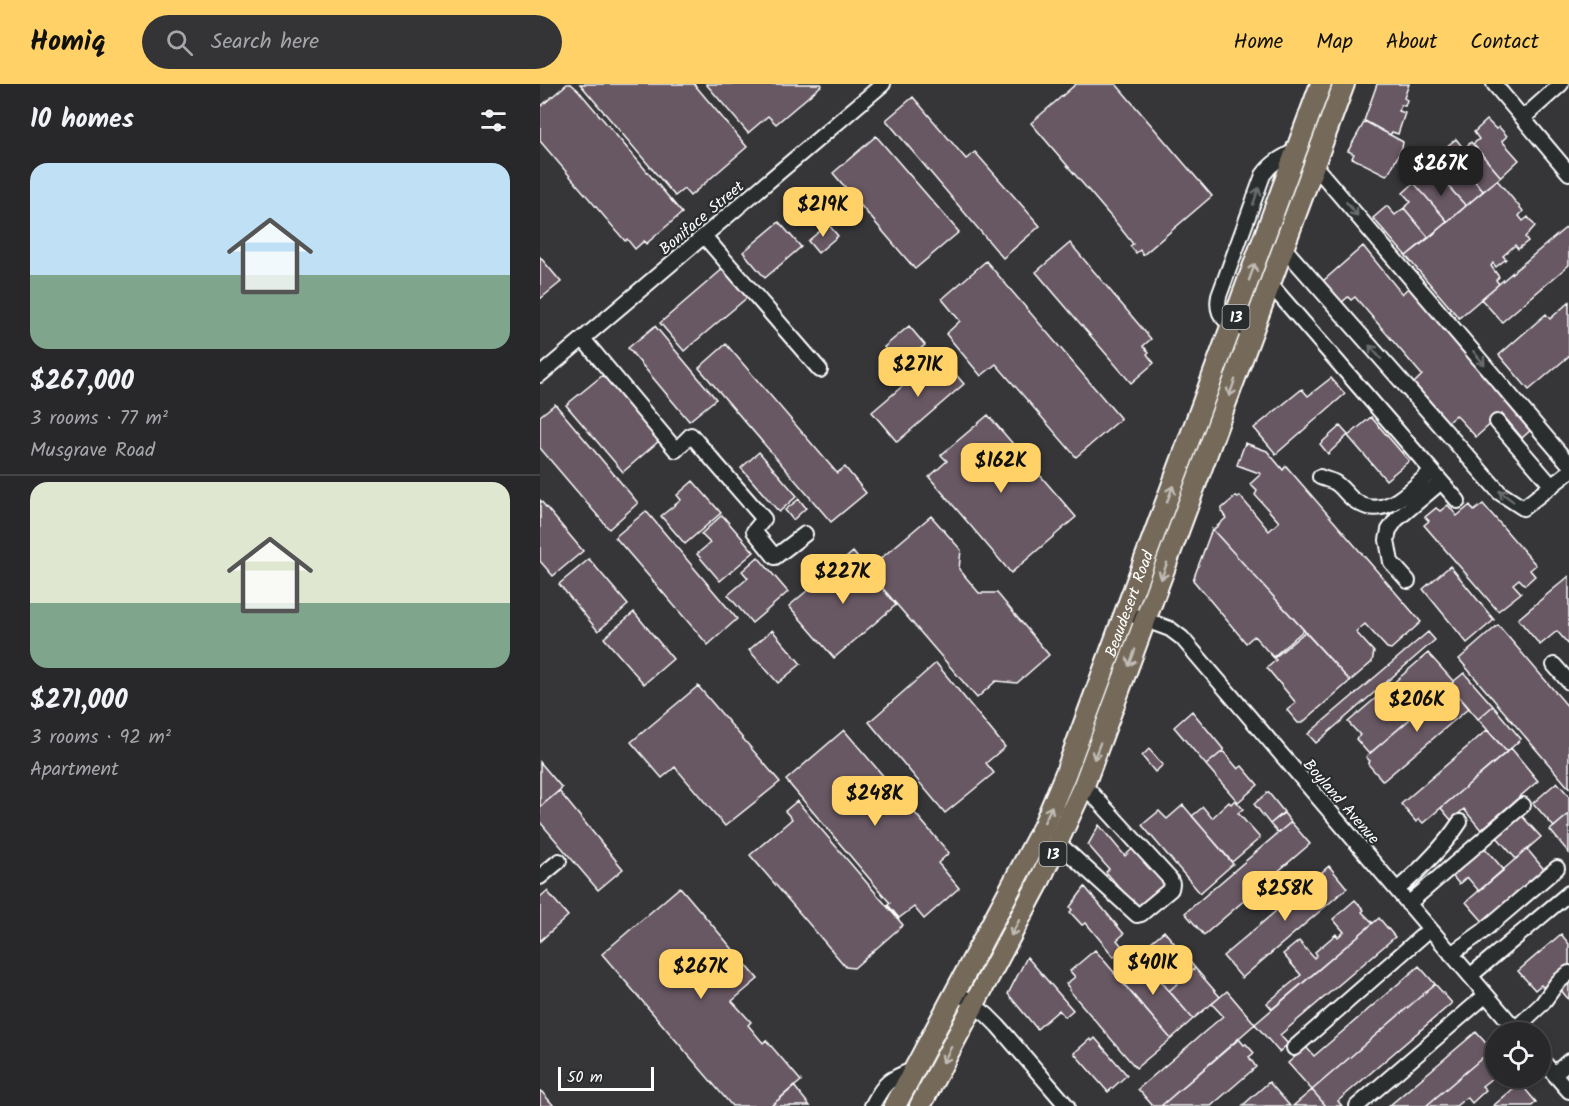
<!DOCTYPE html>
<html lang="en">
<head>
<meta charset="utf-8">
<style>
  :root { --surface:#28282b; --page:#343437; --text:#f1f3f6; --muted:#a5a6a9; --line:#444447; --accent:#ffd166 }
  body { margin:0; font-family:Kalam,sans-serif; background:var(--page); color:var(--text); height:100vh; display:flex; flex-direction:column; font-size:22px; white-space:nowrap }
  * { box-sizing:border-box; margin:0 }
  p { font-size:20px; color:var(--muted) }
  .icon { flex:none; width:33px; height:33px; fill:none; stroke:currentColor; stroke-width:2; stroke-linecap:round; stroke-linejoin:round }
  .map { position:relative; flex:1; overflow:hidden }
  .details { display:flex; flex-direction:column; background:var(--surface); width:540px }
  .details>* { flex:none }
  .buttons { position:absolute; left:945px; top:938px; display:grid; gap:12px }
  .buttons a { display:grid; place-items:center; width:66px; height:66px; border-radius:50%; background:var(--surface); box-shadow:0 3px 9px #0003,0 0 0 2px var(--line); font-size:30px }
  .scale { position:absolute; left:18px; bottom:15px; width:96px; box-sizing:border-box; padding-left:6px; border:3px solid #fff; border-top:0; font-size:16px; line-height:21px; white-space:nowrap; color:#fff; -webkit-text-stroke:4px #2a2d2e; paint-order:stroke }
  .price { position:absolute; translate:-50% -51px; padding:0 14px; border-radius:12px; background:var(--accent); color:#111; font-size:20px; line-height:39px; filter:drop-shadow(0 2px 3px #0008) }
  .price::after { content:''; position:absolute; left:50%; top:36px; width:18px; height:14px; margin-left:-9px; background:inherit; clip-path:polygon(0 0,100% 0,50% 100%) }
  .price.on { background:#222; color:#fff }
  ul { padding:0; list-style:none }
  li { display:grid; align-content:center; gap:12px; height:318px; padding:0 30px }
  li+li { border-top:2px solid var(--line) }
  li span { display:grid; place-items:center; height:186px; border-radius:18px; color:#555 }
  li>.icon { margin-inline-start:auto }
  span .icon { width:108px; height:108px; fill:#fffc; stroke-width:1 }
  li b { font-size:26px }
  h2 { display:flex; justify-content:space-between; align-items:center; height:72px; padding:0 30px; font-size:26px }
  header { display:flex; align-items:center; gap:36px; box-sizing:border-box; height:84px; padding:0 30px; background:var(--accent); color:#111 }
  header strong { font-size:28px }
  nav { display:flex; gap:33px; margin-inline-start:auto; font-size:21px }
  .search { width:420px; height:54px; background:var(--page); display:flex; align-items:center; gap:15px; box-sizing:border-box; padding:0 21px; border-radius:33px; color:var(--muted); font-size:22px }
  main { display:flex; flex:1; min-height:0 }
  .map>svg:first-child { display:block }
  .building { fill:#685964; stroke:#fff; stroke-width:1.5 }
  .lines { fill:none; stroke-linecap:round; stroke-linejoin:round }
  .minor-casing { stroke:#fff; stroke-width:18 }
  .highway-casing { stroke:#fff; stroke-width:24 }
  .minor { stroke:#2a2d2e; stroke-width:14 }
  .highway { stroke:#746a5a; stroke-width:20 }
  .oneway { stroke:#6a6c6d }
  .oneway2 { stroke:#c0bcb5 }
  .labels { text-anchor:middle; stroke-width:4.5; stroke-linejoin:round; paint-order:stroke }
  .shield { fill:#2a2d2e; stroke:#bfc0c0; stroke-width:1.5 }
  .shield-label { font-size:15px; font-weight:bold; fill:#fff }
  .street-label { font-size:16px; fill:#fff; stroke:#2a2d2e }
</style>
</head>
<body>
<header>
<strong>Homiq</strong>
<div class="search"><svg class="icon" aria-label="search" viewBox="0 0 24 24"><circle cx="10" cy="10" r="6"/><path d="M15 15l6 6"/></svg>Search here</div>
<nav><a>Home</a><a>Map</a><a>About</a><a>Contact</a></nav>
</header>
<main>
<section class="details">
<h2>10 homes<svg class="icon" aria-label="filters" viewBox="0 0 24 24"><path d="M4 7h16M4 17h16"/><circle cx="9" cy="7" r="2"/><circle cx="15" cy="17" r="2"/></svg></h2>
<ul>
<li><span style="background:linear-gradient(#bfe0f5 60%,#7fa58c 0)"><svg class="icon" aria-label="home" viewBox="0 0 24 24"><path d="M3 11l9-7 9 7M6 9v11h12V9"/></svg></span><div><b>$267,000</b><p>3 rooms · 77 m²</p><p>Musgrave Road</p></div></li>
<li><span style="background:linear-gradient(#dfe7d0 65%,#7fa58c 0)"><svg class="icon" aria-label="home" viewBox="0 0 24 24"><path d="M3 11l9-7 9 7M6 9v11h12V9"/></svg></span><div><b>$271,000</b><p>3 rooms · 92 m²</p><p>Apartment</p></div></li>
</ul>
</section>
<div class="map">
<svg width="1029" height="1022" viewBox="0 0 1029 1022">
  <rect width="100%" height="100%" fill="#363639"/>
  <filter id="ink" filterUnits="userSpaceOnUse"><feTurbulence type="fractalNoise" baseFrequency=".0167" numOctaves="2"/><feDisplacementMap in="SourceGraphic" scale="12" xChannelSelector="R" yChannelSelector="G"/><feConvolveMatrix kernelMatrix="1 2 1 2 8 2 1 2 1" color-interpolation-filters="sRGB"/></filter>
  <g filter="url(#ink)">
    <path class="building" d="M27,0H31L38,6L142,129L106,160L104,157L95,165L87,155L85,157L0,57V23Z
      M40,0H154L207,63L150,112L144,105L135,112Z
      M166,0H281L282,1L236,40L228,32L208,49Z
      M536,0H576L672,112L603,171L600,166L596,169L590,162L593,160L578,141L491,39Z
      M837,0H869L864,14L867,16L865,22L861,21L859,27L865,29L858,50L852,48L850,51L824,37Z
      M373,13L426,75L435,68L500,142L463,174L346,36Z
      M947,36L956,45L959,43L967,52L962,57L979,76L961,93L933,60L939,55L934,48Z
      M825,37L863,58L862,64L849,89L846,91L812,74L814,70L808,67Z
      M336,52L419,148L375,185L293,89Z
      M916,55L924,65L931,58L961,93L943,107L906,63Z
      M906,63L943,107L926,122L896,89L904,82L896,72Z
      M885,89L894,99L900,93L926,122L908,138L874,99Z
      M957,96L983,127L979,132L983,137L988,133L995,142L985,153L988,157L978,165L975,161L963,172L966,175L956,183L953,179L951,182L959,193L956,196L959,200L919,234L866,172Z
      M874,99L908,138L889,154L864,124L871,118L863,109Z
      M847,122L855,131L864,124L889,154L866,172L833,134Z
      M239,138L261,163L225,194L203,168Z
      M288,140L298,152L278,169L268,157Z
      M1029,141V181L962,238L941,215Z
      M530,159L611,255L603,262L609,268L607,270L614,279L591,299L496,188Z
      M823,162L862,210L870,202L992,345L982,354L962,330L936,353L916,331L908,338L874,299L882,291L815,213L811,216L808,213L801,219L783,197Z
      M0,173L21,198L0,215Z
      M446,177L581,335L536,373L456,280L441,292L406,250L420,237L402,215Z
      M185,183L209,212L144,267L120,239Z
      M1029,218V272L989,306L959,271L1006,230L1010,235Z
      M115,242L176,315L149,337L88,264Z
      M369,242L385,261L360,282L344,263Z
      M186,260L297,389L305,383L326,409L291,438L159,284Z
      M399,271L424,300L357,358L332,328Z
      M63,291L119,357L83,388L26,321Z
      M791,294L805,310L736,370L714,344L762,305L768,312Z
      M15,320L98,419L69,445L0,364V332Z
      M448,331L536,433L471,489L389,393L407,377L401,371Z
      M831,333L869,377L846,396L808,352Z
      M800,342L808,351L788,370L780,360Z
      M705,359L727,367L743,386L746,382L881,538L851,565L847,564L825,540L816,548L834,568L832,578L810,597L673,446L686,434L681,427L682,426L681,425L696,412L698,414L700,412L729,447L739,438L715,411L717,407L710,400L721,390L719,389L697,381Z
      M219,368L257,412L239,428L201,384Z
      M153,397L181,429L145,460L121,432L141,416L137,411Z
      M259,415L266,424L253,436L245,426Z
      M0,416L43,467L13,492L0,477Z
      M943,420L996,481L990,486L995,492L985,501L979,495L973,500L981,509L958,527L884,441L889,437L885,433L896,424L900,427L908,421L917,432L930,421L934,427Z
      M106,427L197,535L168,561L75,453Z
      M182,431L214,468L180,497L157,470L170,459L161,450Z
      M391,432L421,466L419,485L439,509H457L509,571L477,599L456,597L437,614L327,486Z
      M672,445L764,546L733,573L714,552L706,559L653,496Z
      M313,468L356,521L294,574L249,522Z
      M218,473L248,508L212,539L188,511L208,494L202,487Z
      M49,475L88,521L58,547L19,500Z
      M910,482L954,536L927,559L883,505Z
      M1029,492V561L1017,547L1000,561L978,535Z
      M94,528L133,575L104,600L64,554Z
      M958,541L1029,624V704L919,575Z
      M232,546L261,580L238,599L209,566Z
      M765,548L810,597L762,639H758L747,626L756,619L727,584L736,576L734,574Z
      M888,548L895,556L776,659L768,650Z
      M888,569L914,598L829,670L816,655L820,651L808,638Z
      M396,579L465,663L446,679L454,689L405,729L329,638Z
      M924,589L953,622L938,635L909,601Z
      M909,601L929,624L843,697L828,680L830,677L826,673Z
      M158,602L240,698L185,742L135,683L122,694L91,658Z
      M953,622L981,655L967,668L938,635Z
      M652,627L684,666L666,681L634,643Z
      M304,646L409,769L398,779L419,804L384,835L374,823L359,834L348,821L350,819L246,696Z
      M947,646L967,668L883,739L879,735L876,738L861,720Z
      M971,664L998,697L941,746L924,725L911,736L901,724Z
      M609,665L623,681L615,688L602,672Z
      M683,667L698,685L702,682L718,701L698,718L666,681Z
      M0,678L22,704L0,723Z
      M1017,698L1029,712V730L1014,743L993,719Z
      M19,707L83,785L58,806L0,738V723Z
      M728,708L744,728L730,740L714,720Z
      M695,716L703,725L698,729L720,754L692,778L652,732L663,723L672,734L689,718L691,720Z
      M257,717L363,841L314,884L306,883L210,771L252,735L245,727Z
      M643,721L693,780L660,809L602,741L619,727L627,735Z
      M744,729L751,738L738,749L730,740Z
      M980,730L1001,753L976,775L956,752Z
      M1029,730V769L1010,746Z
      M751,738L770,760L664,851L645,829Z
      M559,741L585,772L593,764L625,801L598,825L566,788L569,785L548,761Z
      M943,762L964,786L939,807L927,793L919,800L911,790Z
      M987,765L1007,789L946,841L926,818Z
      M789,782L807,804L702,894L683,872Z
      M140,803L218,895L192,917L211,938L208,941L223,959L226,956L261,997L231,1022H192L62,870Z
      M545,803L584,850L577,856L584,865L574,873L546,839L542,841L530,828L532,826L530,823Z
      M7,807L28,832L0,857V813Z
      M815,816L824,826L822,828L833,839L732,925L727,919L761,891L743,870L759,857L774,874L777,871L775,868L796,850L798,853L804,848L793,835Z
      M839,834L855,853L740,951L748,960L739,968L715,940Z
      M624,847L655,884L629,907L598,869Z
      M1021,850L1029,860V881L1010,897L1007,903H1003L1001,901L995,906L978,887Z
      M555,866L631,955L596,984L529,906L530,905L526,900L535,893L530,887Z
      M597,869L653,935L631,955L574,889L577,886V885Z
      M487,873L533,926L525,933L519,926L497,945L468,910Z
      M879,882L895,900L772,1006L748,979L766,963L774,972Z
      M655,884L680,913L653,935L629,907Z
      M1029,898V916L1020,905Z
      M895,900L912,919L798,1017L802,1022H786L772,1006Z
      M687,907L715,940L621,1022H613L598,1005L683,932L672,920Z
      M936,948L952,966L948,969L886,1022H849Z
      M555,954L587,991L568,1008L534,969L550,955L552,957Z
      M699,955L704,961L706,960L714,969L709,973L716,983L671,1022H621Z
      M948,969L956,978V991L942,1002L946,1006L932,1019L927,1013L916,1022H886Z
      M729,998L750,1022H702Z
      M980,999L996,1018L992,1022H953Z
      M254,1002L270,1022H231Z
      M772,1006L786,1022H753Z
      M0,1007H1L14,1022H0Z"/>
    <g class="lines">
      <defs>
        <path id="minor" d="M954,0L1029,89
          M983,34L1021,0
          M774,81L1029,380
          M164,152L280,286
          M744,164L960,409L983,424L1029,388
          M730,200L918,417
          M712,249C693,241 674,237 679,212L723,91C732,78 743,73 757,66
          M43,255L136,366L151,351L224,435L214,447L235,473L265,450
          M0,291L343,0
          M957,338L1012,402
          M780,393C784,395 790,396 794,398C802,402 807,412 815,417C845,438 870,405 892,387
          M868,497L851,478L847,456L849,446L856,436L901,398
          M587,529L630,545L642,554L978,948
          M1014,581L1029,598
          M518,759L597,831L601,830L631,805L632,800L630,795L544,701
          M0,793L19,777
          M857,806C880,786 903,764 920,738
          M868,820L983,721
          M911,870L942,848L1017,784
          M930,892L1029,809
          M416,907L447,931L458,942L527,1022
          M975,945L1002,920L1017,899L1029,889
          M754,964L890,845
          M1000,974L1029,1007
          M1014,990L1029,977
          M332,1022C345,997 349,995 375,985
          M817,1022L946,911"/>
        <g id="highway">
          <path id="s1" d="M355,1022L503,743L525,691L781,0"/>
          <path d="M380,1022L498,800L544,701L804,0"/>
        </g>
      </defs>
      <use href="#minor" class="minor-casing"/>
      <use href="#highway" class="highway-casing"/>
      <use href="#minor" class="minor"/>
      <use href="#highway" class="highway"/>
    </g>
    <defs><path id="oneway-shaft" d="M-6 0H5M1.5-3L5.5 0L1.5 3" fill="none" stroke-width="1.6" stroke-linecap="round" stroke-linejoin="round" transform="scale(1.5)"/></defs>
    <g class="oneway">
      <use href="#oneway-shaft" transform="translate(716 112) rotate(-71)"/>
      <use href="#oneway-shaft" transform="translate(812 125) rotate(50)"/>
      <use href="#oneway-shaft" transform="translate(835 268) rotate(-131)"/>
      <use href="#oneway-shaft" transform="translate(939 274) rotate(50)"/>
      <use href="#oneway-shaft" transform="translate(966 412) rotate(-143)"/>
    </g>
    <g class="oneway2">
      <use href="#oneway-shaft" transform="translate(712 188) rotate(-70)"/>
      <use href="#oneway-shaft" transform="translate(692 304) rotate(110)"/>
      <use href="#oneway-shaft" transform="translate(630 410) rotate(-70)"/>
      <use href="#oneway-shaft" transform="translate(624 487) rotate(110)"/>
      <use href="#oneway-shaft" transform="translate(592 574) rotate(111)"/>
      <use href="#oneway-shaft" transform="translate(557 667) rotate(111)"/>
      <use href="#oneway-shaft" transform="translate(508 730) rotate(-65)"/>
      <use href="#oneway-shaft" transform="translate(475 844) rotate(118)"/>
      <use href="#oneway-shaft" transform="translate(407 971) rotate(118)"/>
    </g>
  </g>
  <g class="labels">
    <g class="shield">
      <rect x="682.5" y="221" width="27" height="24" rx="4.5"/>
      <rect x="499.5" y="758" width="27" height="24" rx="4.5"/>
    </g>
    <g class="shield-label">
      <text x="696" y="238">13</text>
      <text x="513" y="775">13</text>
    </g>
    <g class="street-label">
      <text transform="translate(161 133) rotate(-40)" y="6">Boniface Street</text>
      <text dy="6" stroke="none"><textPath href="#s1" startOffset="555">Beaudesert Road</textPath></text>
      <text transform="translate(802 717) rotate(49)" y="6">Boyland Avenue</text>
    </g>
  </g>
</svg>
<div class="buttons">
<a><svg class="icon" aria-label="locate" viewBox="0 0 24 24"><circle cx="12" cy="12" r="6"/><path d="M12 2v4M12 18v4M2 12h4M18 12h4"/></svg></a>
</div>
<div class="scale">50 m</div>
<b class="price on" style="left:901px;top:113px">$267K</b>
<b class="price" style="left:283px;top:154px">$219K</b>
<b class="price" style="left:378px;top:314px">$271K</b>
<b class="price" style="left:461px;top:410px">$162K</b>
<b class="price" style="left:303px;top:521px">$227K</b>
<b class="price" style="left:877px;top:649px">$206K</b>
<b class="price" style="left:335px;top:743px">$248K</b>
<b class="price" style="left:745px;top:838px">$258K</b>
<b class="price" style="left:613px;top:912px">$401K</b>
<b class="price" style="left:161px;top:916px">$267K</b>
</div>
</main>
</body>
</html>
